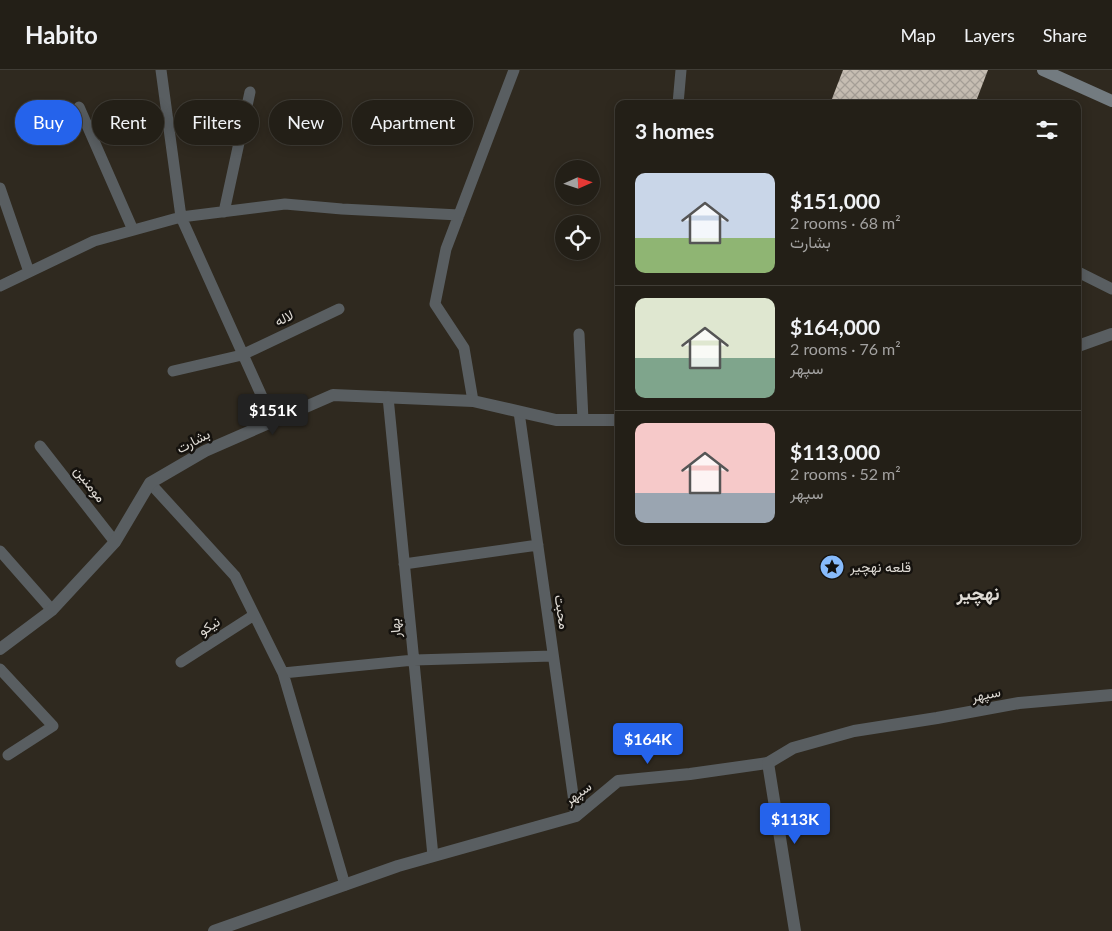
<!DOCTYPE html>
<html lang="en">
<head>
<meta charset="utf-8">
<style>
  :root { --surface:#231f17; --page:#2f2c24; --text:#f1f3f6; --muted:#a3a2a1; --line:#403d36; --accent:#2563eb }
  body { margin:0; font-family:Lato,Vazirmatn,sans-serif; background:var(--page); color:var(--text); height:100vh; display:flex; flex-direction:column; font-size:19px; white-space:nowrap }
  * { box-sizing:border-box; margin:0 }
  p { font-size:16px; color:var(--muted) }
  .icon { flex:none; width:28px; height:28px; fill:none; stroke:currentColor; stroke-width:2; stroke-linecap:round; stroke-linejoin:round }
  .map { position:relative; flex:1; overflow:hidden }
  .sheet { position:absolute; left:615px; top:30px; width:466px; height:445px; display:flex; flex-direction:column; background:var(--surface); border-radius:10px; box-shadow:0 2px 12px #0003,0 0 0 1px var(--line) }
  .sheet>* { flex:none }
  .guide { position:absolute; left:15px; top:30px; width:475px; height:45px; display:flex; gap:10px }
  .needle { width:32px; rotate:87deg }
  .fabs { position:absolute; left:555px; top:90px; display:grid; gap:10px }
  .fabs a { display:grid; place-items:center; width:45px; height:45px; border-radius:50%; background:var(--surface); box-shadow:0 2px 12px #0003,0 0 0 1px var(--line); font-size:25px }
  .price { position:absolute; translate:-50% -42px; padding:0 11px; border-radius:5px; background:var(--accent); color:#fff; font-size:16px; line-height:32px; filter:drop-shadow(0 1px 2px #0008) }
  .price::after { content:''; position:absolute; left:50%; top:30px; width:15px; height:11px; margin-left:-8px; background:inherit; clip-path:polygon(0 0,100% 0,50% 100%) }
  .price.active { background:#222; color:#fff }
  ul { padding:0; list-style:none }
  li { display:flex; align-items:center; gap:15px; height:125px; padding:0 20px }
  li+li { border-top:1px solid var(--line) }
  li span { display:grid; place-items:center; flex:none; width:140px; height:100px; border-radius:10px; color:#555 }
  li>.icon { margin-inline-start:auto }
  span .icon { width:60px; height:60px; fill:#fffc; stroke-width:1 }
  li b { font-size:21px }
  h2 { display:flex; justify-content:space-between; align-items:center; height:60px; padding:0 20px; font-size:21px }
  .pill { padding:0 18px; border-radius:22px; background:var(--surface); box-shadow:0 2px 12px #0003,0 0 0 1px var(--line); font-size:18px; line-height:45px }
  .pill.active { background:var(--accent); color:#fff }
  header { display:flex; align-items:center; gap:30px; box-sizing:border-box; height:70px; padding:0 25px; background:var(--surface); border-bottom:1px solid var(--line) }
  header strong { font-size:24px }
  nav { display:flex; gap:28px; margin-inline-start:auto; font-size:18px }
  .map>svg:first-child { display:block }
  .building { fill:url(#building-cross-hatch) }
  .lines { fill:none; stroke-linecap:round; stroke-linejoin:round }
  .service { stroke:#595e61; stroke-width:11 }
  .minor { stroke:#595e61; stroke-width:12 }
  .tertiary { stroke:#595e61; stroke-width:12 }
  .secondary { stroke:#737b80; stroke-width:12 }
  .labels { text-anchor:middle; stroke-width:5; stroke-linejoin:round; paint-order:stroke }
  .street-label { font-size:14px; fill:#dfdbd5; stroke:#15120e }
  .poi-label { font-size:14px; fill:#dfdbd5; stroke:#15120e; text-anchor:start }
  .district-label { font-size:19px; font-weight:bold; fill:#dfdbd5; stroke:#15120e }
</style>
</head>
<body>
<header>
<strong>Habito</strong>
<nav><a>Map</a><a>Layers</a><a>Share</a></nav>
</header>
<div class="map">
<svg width="1112" height="861" viewBox="0 0 1112 861">
  <defs>
    <pattern id="building-cross-hatch" width="8" height="8" patternUnits="userSpaceOnUse" patternTransform="scale(1.25)"><rect width="8" height="8" fill="#c6bdb2"/><path d="M0 0l8 8M0 8l8-8" fill="none" stroke="#a59e96"/></pattern>
  </defs>
  <rect width="100%" height="100%" fill="#2f291f"/>
  <path class="building" d="M843,0H988L975,34H830Z"/>
  <g class="lines">
    <path class="service" d="M161,0L181,147L273,351
      M678,34L681,0
      M79,37L133,160
      M0,118L29,202
      M224,142L250,22
      M1078,202L1112,219
      M0,216L94,171L181,147L285,134L342,139L459,145
      M579,264L583,350
      M173,301L242,285L339,239
      M388,327L433,786
      M473,331L464,278L435,234L446,179L514,0
      M519,342L576,746
      M40,376L115,472
      M150,413L235,506L283,603L345,815
      M0,481L52,540
      M404,494L538,475
      M181,592L254,545
      M0,599L53,656L8,685
      M283,603L414,590L553,586"/>
    <path class="minor" d="M1078,276L1112,264
      M0,579L52,540L115,472L150,413L205,381L333,325L473,331L556,350H619
      M214,861L398,796L576,746L618,711L690,704L768,693L793,678L854,661L937,648L1019,633L1112,625"/>
    <path class="tertiary" d="M768,693L795,861"/>
    <path class="secondary" d="M1043,0L1112,31"/>
  </g>
  <defs>
    <symbol id="sight-disc" viewBox="-11 -11 22 22"><circle r="9.5" fill="#87bbfc" stroke="#15120e"/><path d="M0-6L1.8-2.2L6-1.7L2.9 1.2L3.7 5.4L0 3.3L-3.7 5.4L-2.9 1.2L-6-1.7L-1.8-2.2Z" fill="#111"/></symbol>
  </defs>
  <g fill-rule="evenodd">
    <use href="#sight-disc" x="818" y="483" width="28" height="28"/>
  </g>
  <g class="labels">
    <g class="street-label">
      <text transform="translate(284 248) rotate(-25)" y="5">لاله</text>
      <text transform="translate(193 371) rotate(-28)" y="5">بشارت</text>
      <text transform="translate(90 414) rotate(52)" y="5">مومنین</text>
      <text transform="translate(562 542) rotate(82)" y="5">محبت</text>
      <text transform="translate(209 556) rotate(-33)" y="5">نیکو</text>
      <text transform="translate(395 558) rotate(-95)" y="5">بهار</text>
      <text transform="translate(986 624) rotate(-11)" y="5">سپهر</text>
      <text transform="translate(578 723) rotate(-36)" y="5">سپهر</text>
    </g>
    <g class="poi-label">
      <text x="850" y="502">قلعه نهچیر</text>
    </g>
    <g class="district-label">
      <text x="978" y="530">نهچیر</text>
    </g>
  </g>
</svg>
<div class="fabs">
<a><svg class="needle" viewBox="-14 -14 28 28"><path d="M0-13l5 13h-10z" fill="#e53935"/><path d="M0 13l5-13h-10z" fill="#a3a2a1"/></svg></a>
<a><svg class="icon" aria-label="locate" viewBox="0 0 24 24"><circle cx="12" cy="12" r="6"/><path d="M12 2v4M12 18v4M2 12h4M18 12h4"/></svg></a>
</div>
<b class="price active" style="left:273px;top:366px">$151K</b>
<b class="price" style="left:648px;top:695px">$164K</b>
<b class="price" style="left:795px;top:775px">$113K</b>
<div class="guide">
<a class="pill active">Buy</a>
<a class="pill">Rent</a>
<a class="pill">Filters</a>
<a class="pill">New</a>
<a class="pill">Apartment</a>
</div>
<section class="sheet">
<h2>3 homes<svg class="icon" aria-label="filters" viewBox="0 0 24 24"><path d="M4 7h16M4 17h16"/><circle cx="9" cy="7" r="2"/><circle cx="15" cy="17" r="2"/></svg></h2>
<ul>
<li><span style="background:linear-gradient(#c9d6e8 65%,#8fb573 0)"><svg class="icon" aria-label="home" viewBox="0 0 24 24"><path d="M3 11l9-7 9 7M6 9v11h12V9"/></svg></span><div><b>$151,000</b><p>2 rooms · 68 m²</p><p>بشارت</p></div></li>
<li><span style="background:linear-gradient(#dfe7d0 60%,#7fa58c 0)"><svg class="icon" aria-label="home" viewBox="0 0 24 24"><path d="M3 11l9-7 9 7M6 9v11h12V9"/></svg></span><div><b>$164,000</b><p>2 rooms · 76 m²</p><p>سپهر</p></div></li>
<li><span style="background:linear-gradient(#f6c9c9 70%,#9aa5b1 0)"><svg class="icon" aria-label="home" viewBox="0 0 24 24"><path d="M3 11l9-7 9 7M6 9v11h12V9"/></svg></span><div><b>$113,000</b><p>2 rooms · 52 m²</p><p>سپهر</p></div></li>
</ul>
</section>
</div>
</body>
</html>
